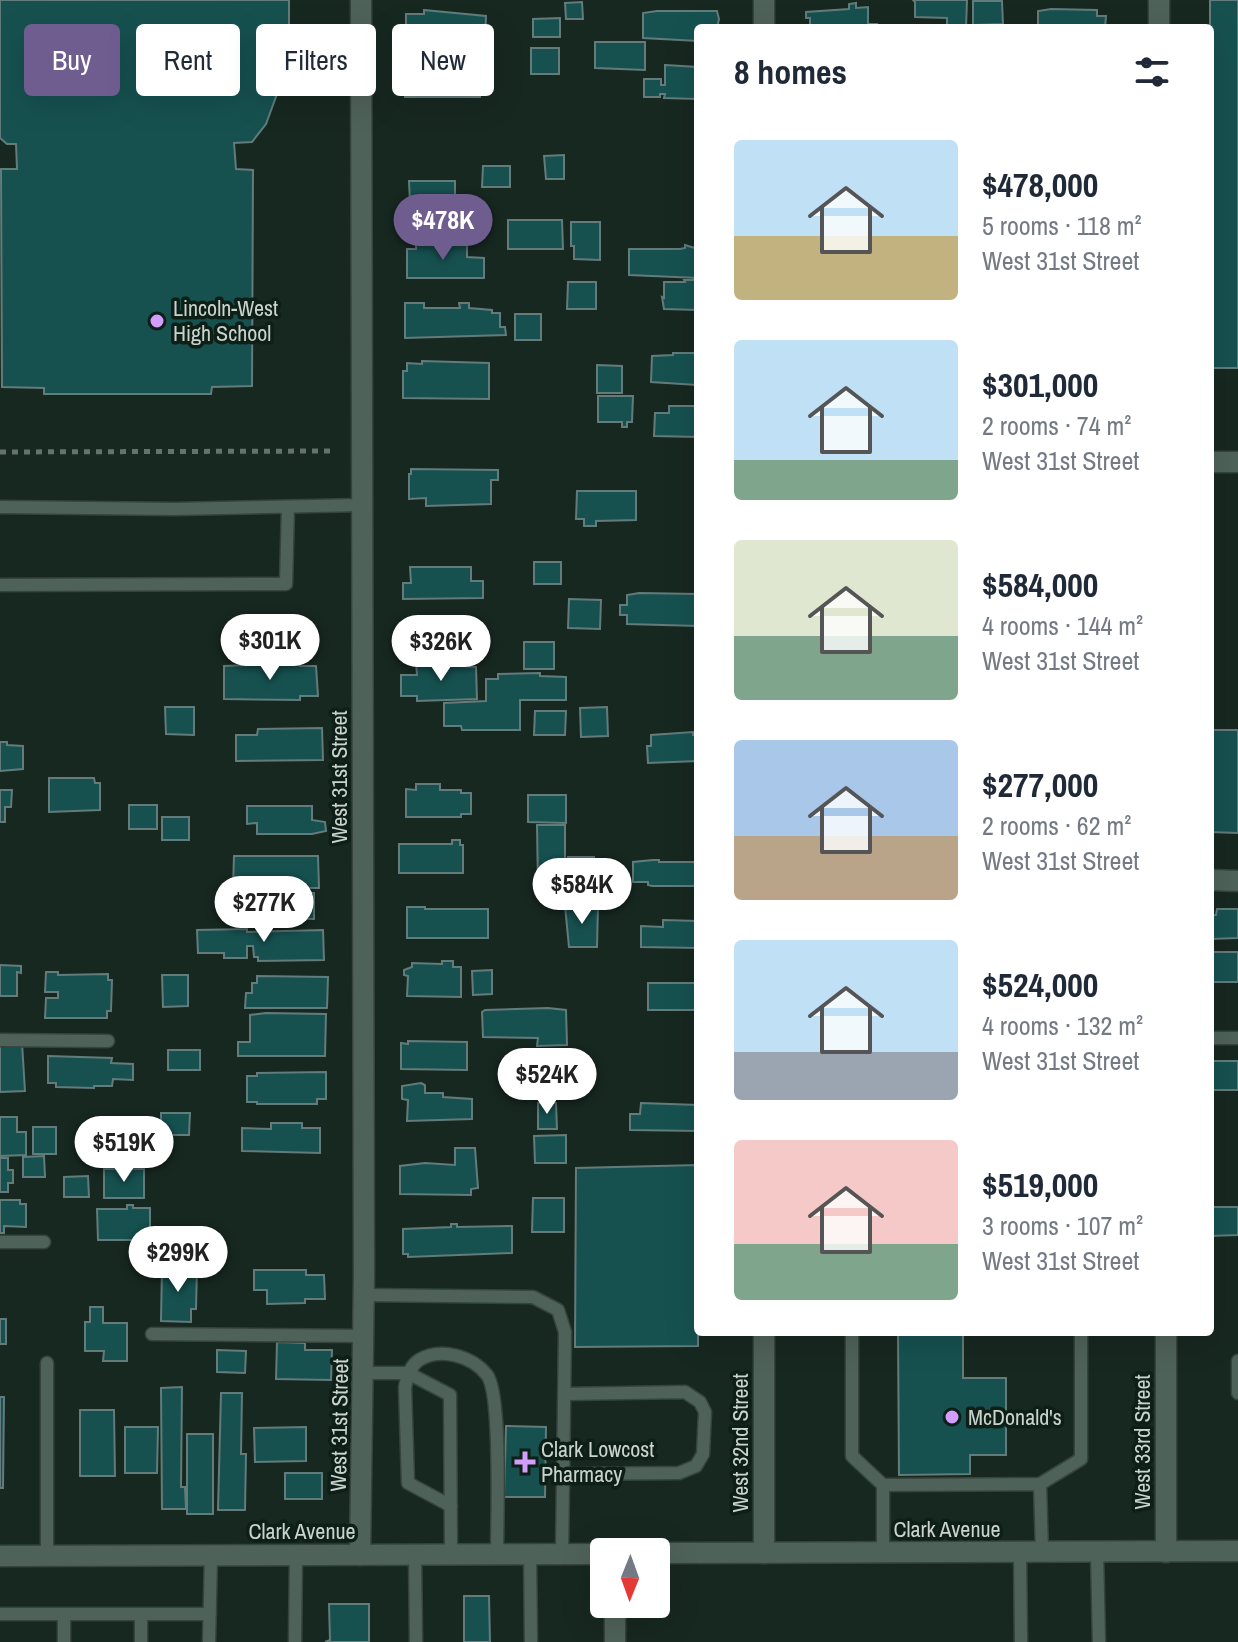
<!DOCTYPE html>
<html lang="en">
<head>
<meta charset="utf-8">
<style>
  :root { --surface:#fff; --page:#f2f2f3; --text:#1f2937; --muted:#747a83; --accent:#705d90 }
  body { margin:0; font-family:"Archivo Narrow",sans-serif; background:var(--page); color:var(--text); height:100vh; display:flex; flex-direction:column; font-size:30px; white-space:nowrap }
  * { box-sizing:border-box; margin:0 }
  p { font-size:26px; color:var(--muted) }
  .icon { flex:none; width:44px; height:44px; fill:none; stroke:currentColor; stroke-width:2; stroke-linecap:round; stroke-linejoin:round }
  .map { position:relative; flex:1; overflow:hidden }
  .panel { position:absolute; left:694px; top:24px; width:520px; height:1312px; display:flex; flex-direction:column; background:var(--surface); border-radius:8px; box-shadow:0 8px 32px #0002 }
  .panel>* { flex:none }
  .top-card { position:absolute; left:24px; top:24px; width:550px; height:72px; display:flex; gap:16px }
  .needle { width:52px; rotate:181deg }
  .tools { position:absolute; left:590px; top:1538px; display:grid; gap:16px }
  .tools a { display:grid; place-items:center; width:80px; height:80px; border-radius:8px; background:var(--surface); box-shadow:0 8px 32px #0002; font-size:40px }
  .price { position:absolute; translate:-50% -68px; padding:0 18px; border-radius:28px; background:#fff; color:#222; font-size:26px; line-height:52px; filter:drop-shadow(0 2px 4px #0008) }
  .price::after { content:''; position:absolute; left:50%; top:48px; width:24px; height:18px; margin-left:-12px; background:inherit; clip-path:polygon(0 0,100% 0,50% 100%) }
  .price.on { background:var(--accent); color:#fff }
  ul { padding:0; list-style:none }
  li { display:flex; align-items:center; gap:24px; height:200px; padding:0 40px }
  li span { display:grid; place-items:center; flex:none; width:224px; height:160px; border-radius:8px; color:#555 }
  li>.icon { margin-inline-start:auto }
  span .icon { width:96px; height:96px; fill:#fffc; stroke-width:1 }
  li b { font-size:34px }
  h2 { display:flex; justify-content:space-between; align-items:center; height:96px; padding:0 40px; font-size:34px }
  .chip { padding:0 28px; border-radius:8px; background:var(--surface); box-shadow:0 8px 32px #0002; font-size:28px; line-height:72px }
  .chip.on { background:var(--accent); color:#fff }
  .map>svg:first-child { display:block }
  .building { fill:#165150; stroke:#637b7a; stroke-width:2 }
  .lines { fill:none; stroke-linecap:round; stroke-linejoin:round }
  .service-casing { stroke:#37443d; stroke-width:15 }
  .minor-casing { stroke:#37443d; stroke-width:23 }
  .tertiary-casing { stroke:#37443d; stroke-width:23 }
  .path { stroke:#65736d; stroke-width:5; stroke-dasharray:6 6; stroke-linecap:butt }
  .service { stroke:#4f6259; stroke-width:12 }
  .minor { stroke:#4f6259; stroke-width:20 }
  .tertiary { stroke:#4f6259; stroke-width:20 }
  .poi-dot { fill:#d29dfd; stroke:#0e1f17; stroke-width:3 }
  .labels { text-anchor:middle; stroke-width:7; stroke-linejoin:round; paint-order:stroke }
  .poi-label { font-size:22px; fill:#cad4cf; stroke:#0e1f17; text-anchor:start }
  .street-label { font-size:22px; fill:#cad4cf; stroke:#0e1f17 }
</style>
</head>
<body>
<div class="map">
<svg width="1238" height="1642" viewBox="0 0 1238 1642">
  <rect width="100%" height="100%" fill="#172821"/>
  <path class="building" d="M0,0H289V47L281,83L266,124L252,142L234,143L236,169L253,170L252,386L212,387L211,394H44V388L2,387L1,169H17L16,144H7L0,138Z
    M913,0H967L966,28H947V18L915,17V2Z
    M1210,0H1238V368H1210Z
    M973,1H1002L1003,24L973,25Z
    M582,2L583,19H566L565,3Z
    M856,3V8L868,7V24H877V28H810V18H806V12L849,9V4Z
    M1051,9L1097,10V16H1106L1105,28H1038V11Z
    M424,10L486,16L485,45L406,44V14H424Z
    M657,11H717L719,19L717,28H698V41L643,38V13Z
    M560,18V37H533V19Z
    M595,42H645V70L595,68Z
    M531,48H559V74H531Z
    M451,62H480V70H488L487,77H480V97H405L406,67H423V63H447V68H451Z
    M665,65L698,67V99L664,98L665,94H660V97H644V79H661V85H665Z
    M564,155V179H546L544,156Z
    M483,166H510V187H482Z
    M409,181H455V217L417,218L416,205L410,203Z
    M508,220H562L563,249H508Z
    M571,222H600V260L574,259V246H571Z
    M416,240H428V244L467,245V257L484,258V278H407V249H416Z
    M685,245L698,249V278L629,275V249H680L685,248Z
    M684,280H698V310L664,309L662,297L664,298V282H685Z
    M568,282H596V309H567Z
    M405,303H424V308H460L459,303H469V308L492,310V313H500V327H505L506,335L405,338Z
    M515,314H541V340H515Z
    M673,353H698L697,385L651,382L652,356L673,355Z
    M422,361L489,363V399L403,398V371H407V363L422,364Z
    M597,365L622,366V393H597Z
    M598,396H633L632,422H627V427H622V422H598Z
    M669,406H698V437L654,436L655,413H669Z
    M411,469L498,470V480H491V504L426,506V498L409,499V474H411Z
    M577,491H636V520L596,521V526H584V519H576Z
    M534,562H561V584H534Z
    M410,567H471V581H483V598L403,599V583H411Z
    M639,593L698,594V626L627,624V615H620V605H627V595Z
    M569,599L601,600L600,629L568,628Z
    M524,642H554V669H524Z
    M300,663V666H316L318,696H300V700L224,699V666Z
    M416,663L476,667L477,699L417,701V696H401V675H417Z
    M540,673V676L566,677V700H520V730H462L461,726H444V703L486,701V679H498V674Z
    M165,707H194V735L166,734Z
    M607,707L608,736L581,737L580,708Z
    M535,711H566L565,735H534Z
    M322,728L323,760L236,761V735H257L258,729Z
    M1210,730H1238V833L1210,832Z
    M693,732V735H698V761L648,763L647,746H651V735Z
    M0,742H7V745L23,746V769L0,771Z
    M49,778H94L95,783H100V810L49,812Z
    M416,784H440V790H461V793H471V814H461V817H406V789L416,790Z
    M0,790H12L11,807H5V822H0Z
    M528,795H566V823L528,822Z
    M129,805H157V829H129Z
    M247,806H312V820L325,822L326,831L312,834H257V823L247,824Z
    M162,817H189V840H162Z
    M537,825H565V886H538Z
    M452,840H460V845H463V873H399V844H452Z
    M234,856H318L319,888H233Z
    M568,857H594L593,885L568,884Z
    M653,860H659V862H698V886H652L648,885V882H633V862Z
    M253,892L314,893V919L253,918L252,909H245V894Z
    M565,906H598L597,947H569Z
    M407,907H425V909H488V938H407Z
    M1217,909H1238V938L1210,939V915H1216Z
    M663,920L698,921V948L641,947V926L663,927Z
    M247,929V932L323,930L324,960L258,961V957H254L253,946H247V958H224V953H198L197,930Z
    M1210,952H1238V982H1210Z
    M442,961H453V967H461V997L407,996L408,976L404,975V970L412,967V963L442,964Z
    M0,965L21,966V973L17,972V996H0Z
    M492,970V994L473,995L472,971Z
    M46,972H58V975L108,974V980H112L111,1011H107V1018H45L46,998H58V992H45Z
    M162,975H188V1006L163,1007Z
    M257,976L328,977L327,1008H245L246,993H252V983H257Z
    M648,983H698V1010H648Z
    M548,1008L566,1010L567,1045L537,1046L538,1038L483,1037L482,1012L485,1010Z
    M266,1013L326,1014L325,1056H238V1042H250V1015Z
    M408,1041L467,1042V1070L401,1069V1043L408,1044Z
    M0,1043H22L25,1091L0,1092Z
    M168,1050H200V1070H168Z
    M48,1056L112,1058L111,1063L133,1064V1080L113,1079L112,1086H94V1088L56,1087V1083H48Z
    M1210,1061H1238V1090H1210Z
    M326,1072V1099H317V1104H257V1102H247V1076H257V1073Z
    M421,1083L425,1085V1093H443V1097L472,1099V1119L407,1121L408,1100L402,1099V1086Z
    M538,1103H556L557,1129H538Z
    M641,1103L698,1105V1131L630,1130V1114H640Z
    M161,1113H190L189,1135H161Z
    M0,1117H17V1132H26V1155L0,1156Z
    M271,1123H302V1128H320V1153L242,1151V1128L271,1129Z
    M33,1127H56V1154H33Z
    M566,1135V1163H535L534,1136Z
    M455,1148H475L478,1188L471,1189V1195L400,1194V1166L425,1163L455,1165Z
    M44,1156L45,1177H23V1157Z
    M0,1158H8V1170H13V1183H8V1192H0Z
    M698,1165V1346L575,1347L576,1168Z
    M104,1169H144V1198H104Z
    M88,1176L89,1197H64V1177Z
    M533,1198H564V1232H532Z
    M0,1200H20V1204H26V1227L4,1226V1233H0Z
    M127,1205H133V1208H150V1240H98L97,1209H127Z
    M1210,1207H1238V1235L1210,1236Z
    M451,1224H457V1227L512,1226V1253L408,1257V1254H403V1229L451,1227Z
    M162,1267L197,1268L196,1309H191V1322L161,1321Z
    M254,1270H306V1275H324L325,1299H305V1303L267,1304V1290H254Z
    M90,1307H103V1323H127V1361H103L104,1351H85V1322H90Z
    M0,1319H6V1344H0Z
    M898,1332H963V1378H1006V1455H970V1474L899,1475Z
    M277,1342L305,1343V1350H332L331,1380L276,1379Z
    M217,1350L246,1351L245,1373L217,1372Z
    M182,1387L181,1487H185L186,1509H162L161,1388Z
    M221,1393H242L241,1454H246L245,1510H218Z
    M0,1397H4L3,1488H0Z
    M80,1410H114L115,1476H80Z
    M506,1426L546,1427L545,1497H504Z
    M125,1427H158L157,1473H125Z
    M306,1427V1461L255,1462L254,1428Z
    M187,1434H213V1514H187Z
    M285,1473H322V1499H285Z
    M464,1596H489L490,1642H464Z
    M329,1604H369V1642H325L330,1640Z"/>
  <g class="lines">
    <defs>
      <path id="service" d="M0,507L175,509L362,505
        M0,585L286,584L288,507
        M1210,1038H1238
        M0,1040L108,1041
        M0,1242H44
        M364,1295L533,1297L558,1310L565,1332L562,1554
        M852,1332V1456L883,1485V1553
        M152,1334L364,1336
        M1238,1361V1393
        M47,1363V1555
        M364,1373H408L450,1395L451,1554
        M563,1474L679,1473L696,1466L703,1454L705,1412L700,1402L685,1392L564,1394
        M883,1485L1040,1484
        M451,1506L408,1483L405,1387C407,1377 410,1366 419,1360C441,1347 472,1356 487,1375C502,1394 497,1523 497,1554
        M1020,1552L1021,1642
        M1042,1552L1040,1484L1081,1459V1332
        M1097,1552L1099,1642
        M415,1554L416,1642
        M530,1554L531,1642
        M0,1614H210
        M64,1642V1614
        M141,1642V1614
        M209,1642L211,1555
        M295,1642L296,1555"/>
      <path id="minor" d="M764,0V28
        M1159,0V28
        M1210,462H1238
        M1210,880L1238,881
        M764,1332V1553
        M1166,1332V1552
        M360,1555L364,1275L361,0
        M615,1604V1642"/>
      <path id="tertiary" d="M656,1553L1238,1551
        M0,1556L604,1554"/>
    </defs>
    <use href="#service" class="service-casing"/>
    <use href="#minor" class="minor-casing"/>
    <use href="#tertiary" class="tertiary-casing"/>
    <path class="path" d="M0,452L335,451"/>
    <use href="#service" class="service"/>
    <use href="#minor" class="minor"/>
    <use href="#tertiary" class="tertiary"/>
  </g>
  <g class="poi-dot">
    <circle cx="157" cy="321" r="8"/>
    <circle cx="952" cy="1417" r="8"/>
    <path d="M521 1450h8v8h8v8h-8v8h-8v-8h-8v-8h8z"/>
  </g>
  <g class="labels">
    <g class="poi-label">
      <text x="173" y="316">Lincoln-West<tspan x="173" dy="25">High School</tspan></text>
      <text x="968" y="1425">McDonald's</text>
      <text x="541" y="1457">Clark Lowcost<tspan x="541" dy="25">Pharmacy</tspan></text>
    </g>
    <g class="street-label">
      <text transform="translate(339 777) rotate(-90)" y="8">West 31st Street</text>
      <text transform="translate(339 1425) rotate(-89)" y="8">West 31st Street</text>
      <text transform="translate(1142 1442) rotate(-90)" y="8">West 33rd Street</text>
      <text transform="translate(740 1443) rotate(-90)" y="8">West 32nd Street</text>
      <text x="947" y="1537">Clark Avenue</text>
      <text x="302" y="1539">Clark Avenue</text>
    </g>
  </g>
</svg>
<div class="tools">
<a><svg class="needle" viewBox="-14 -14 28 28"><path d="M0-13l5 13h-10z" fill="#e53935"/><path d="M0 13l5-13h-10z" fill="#747a83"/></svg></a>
</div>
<b class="price on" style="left:443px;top:262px">$478K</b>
<b class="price" style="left:270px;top:682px">$301K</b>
<b class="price" style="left:441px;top:683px">$326K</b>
<b class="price" style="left:582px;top:926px">$584K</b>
<b class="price" style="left:264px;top:944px">$277K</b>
<b class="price" style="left:547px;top:1116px">$524K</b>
<b class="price" style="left:124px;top:1184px">$519K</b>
<b class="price" style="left:178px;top:1294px">$299K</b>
<div class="top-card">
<a class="chip on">Buy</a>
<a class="chip">Rent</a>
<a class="chip">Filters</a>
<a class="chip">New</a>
</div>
<section class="panel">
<h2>8 homes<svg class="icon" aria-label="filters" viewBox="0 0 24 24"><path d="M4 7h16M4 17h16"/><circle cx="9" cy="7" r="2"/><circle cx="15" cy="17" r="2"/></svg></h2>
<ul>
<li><span style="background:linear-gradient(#bfe0f5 60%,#c2b280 0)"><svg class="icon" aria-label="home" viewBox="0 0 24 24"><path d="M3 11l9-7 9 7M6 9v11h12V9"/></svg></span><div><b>$478,000</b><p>5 rooms · 118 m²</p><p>West 31st Street</p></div></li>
<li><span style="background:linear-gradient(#bfe0f5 75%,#7fa58c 0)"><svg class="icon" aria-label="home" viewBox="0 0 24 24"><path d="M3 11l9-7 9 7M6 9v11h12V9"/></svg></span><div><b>$301,000</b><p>2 rooms · 74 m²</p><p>West 31st Street</p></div></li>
<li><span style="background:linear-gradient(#dfe7d0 60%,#7fa58c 0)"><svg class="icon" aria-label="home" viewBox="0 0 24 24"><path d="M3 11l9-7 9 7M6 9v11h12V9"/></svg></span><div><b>$584,000</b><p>4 rooms · 144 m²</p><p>West 31st Street</p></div></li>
<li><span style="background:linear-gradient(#a9c7e8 60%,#b9a48a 0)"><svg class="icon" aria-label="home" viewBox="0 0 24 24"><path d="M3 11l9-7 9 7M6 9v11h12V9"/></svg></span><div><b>$277,000</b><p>2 rooms · 62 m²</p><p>West 31st Street</p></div></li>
<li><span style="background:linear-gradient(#bfe0f5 70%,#9aa5b1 0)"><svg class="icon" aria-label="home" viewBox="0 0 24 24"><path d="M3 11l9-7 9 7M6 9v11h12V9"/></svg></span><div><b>$524,000</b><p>4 rooms · 132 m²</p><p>West 31st Street</p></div></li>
<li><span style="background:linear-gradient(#f6c9c9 65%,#7fa58c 0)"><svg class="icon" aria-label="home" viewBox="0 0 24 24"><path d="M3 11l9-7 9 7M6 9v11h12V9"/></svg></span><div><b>$519,000</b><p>3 rooms · 107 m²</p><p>West 31st Street</p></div></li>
</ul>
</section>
</div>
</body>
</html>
